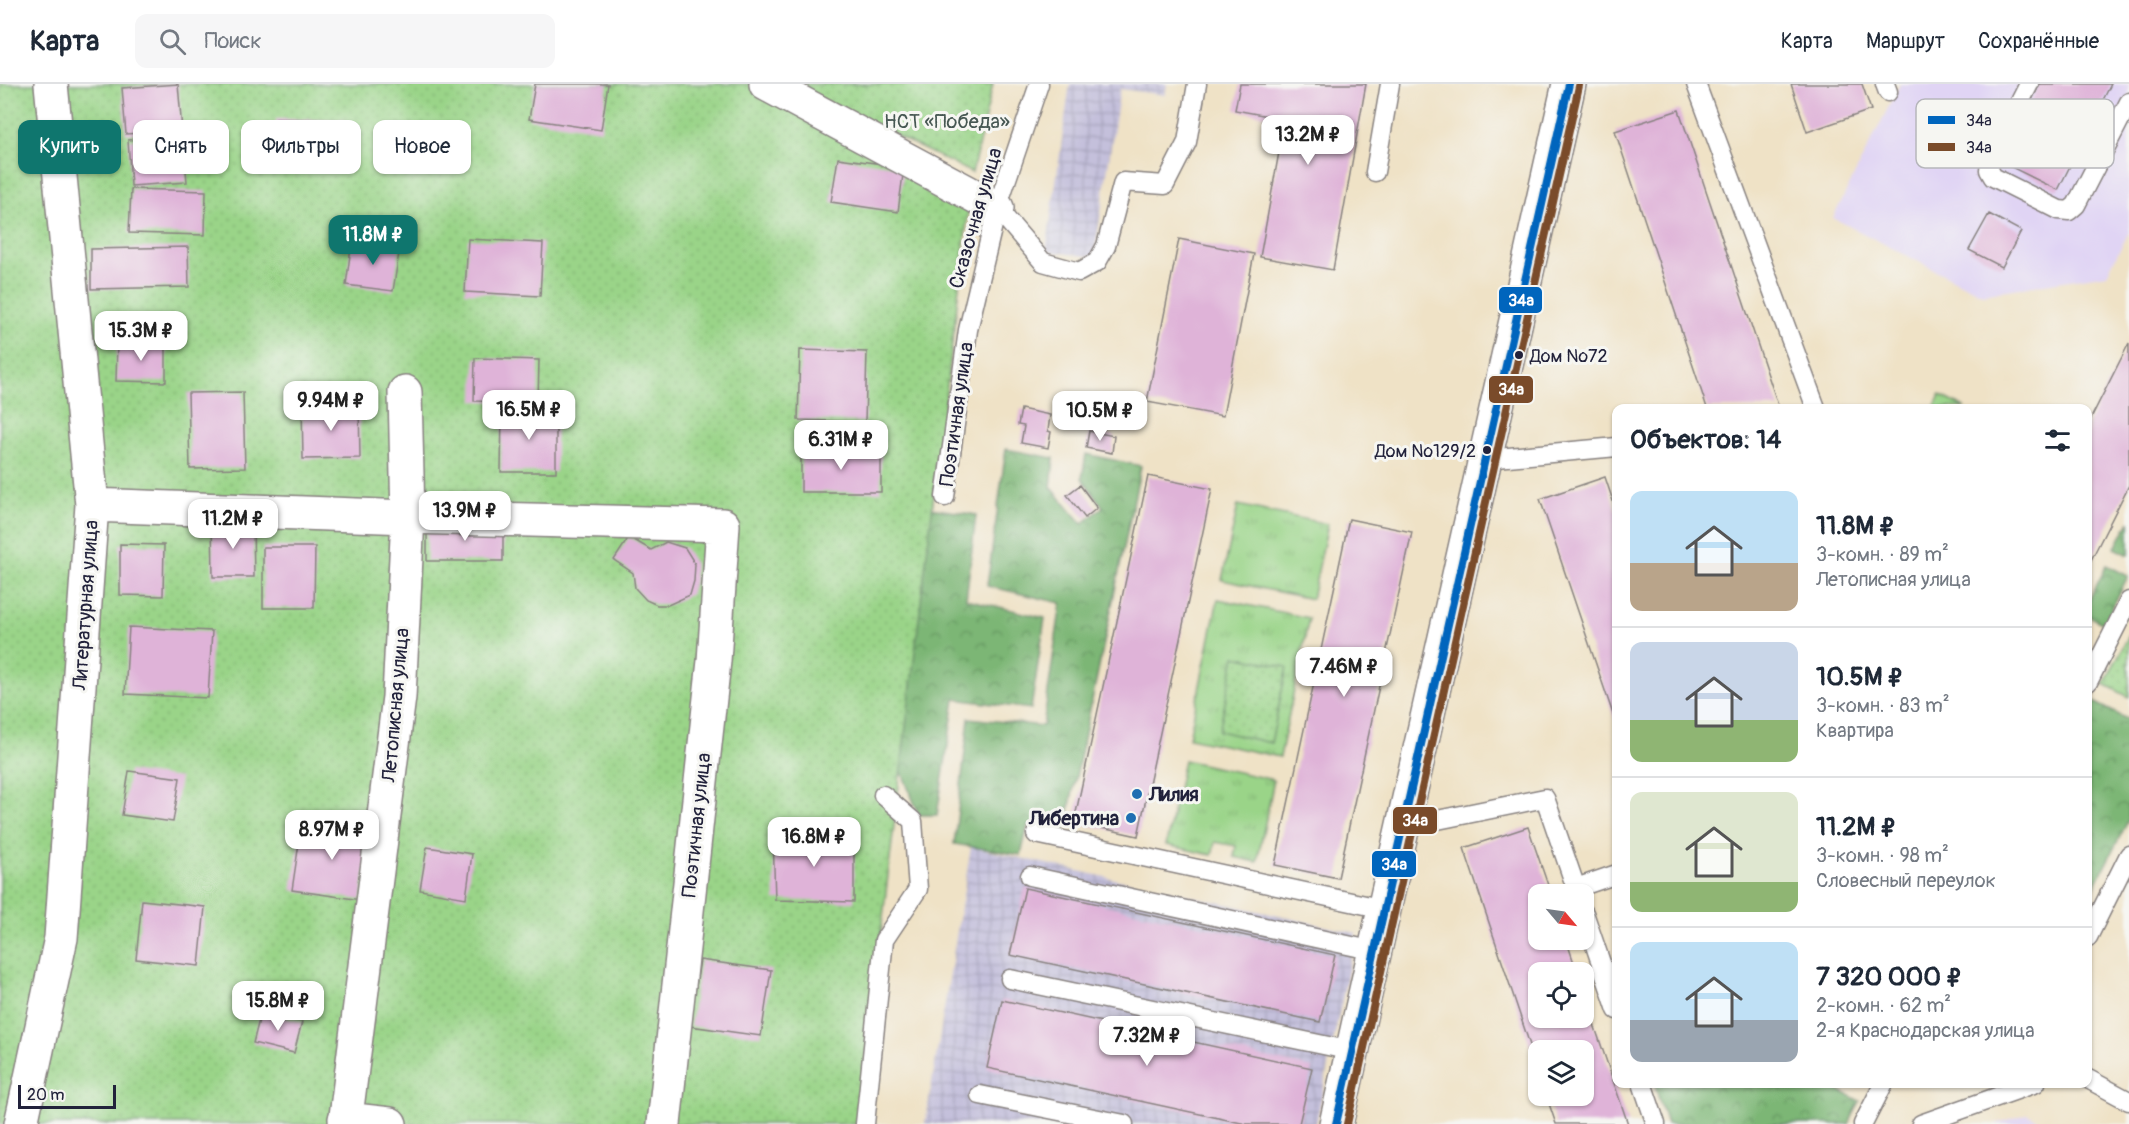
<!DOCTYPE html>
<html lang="ru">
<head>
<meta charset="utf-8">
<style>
  :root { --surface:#fff; --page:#f6f6f7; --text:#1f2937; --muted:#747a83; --line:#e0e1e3; --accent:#0f766e }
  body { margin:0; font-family:Pangolin,sans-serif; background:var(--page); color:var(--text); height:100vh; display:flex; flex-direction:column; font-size:22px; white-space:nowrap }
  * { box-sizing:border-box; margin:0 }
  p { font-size:20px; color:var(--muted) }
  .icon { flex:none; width:33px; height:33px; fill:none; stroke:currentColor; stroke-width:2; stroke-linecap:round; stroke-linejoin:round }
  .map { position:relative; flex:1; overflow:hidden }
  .sheet { position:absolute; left:1612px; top:320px; width:480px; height:684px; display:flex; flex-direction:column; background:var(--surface); border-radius:12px; box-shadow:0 2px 4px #0004 }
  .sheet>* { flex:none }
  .banner { position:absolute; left:18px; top:36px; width:570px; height:54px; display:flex; gap:12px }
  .needle { width:39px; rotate:119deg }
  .controls { position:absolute; left:1528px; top:800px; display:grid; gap:12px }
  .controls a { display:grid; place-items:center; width:66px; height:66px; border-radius:12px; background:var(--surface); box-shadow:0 2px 4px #0004; font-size:30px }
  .scale { position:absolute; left:18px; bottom:15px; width:98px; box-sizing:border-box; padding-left:6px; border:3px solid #22223b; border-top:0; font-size:16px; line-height:21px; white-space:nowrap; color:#22223b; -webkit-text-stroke:4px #f6f6f2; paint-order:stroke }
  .price { position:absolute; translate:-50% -51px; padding:0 14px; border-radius:12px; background:#fff; color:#222; font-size:20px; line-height:39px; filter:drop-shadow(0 2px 3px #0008) }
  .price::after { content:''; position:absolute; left:50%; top:36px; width:18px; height:14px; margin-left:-9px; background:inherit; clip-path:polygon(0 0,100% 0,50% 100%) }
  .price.active { background:var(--accent); color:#fff }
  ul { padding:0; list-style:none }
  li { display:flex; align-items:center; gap:18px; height:150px; padding:0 18px }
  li+li { border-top:2px solid var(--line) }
  li span { display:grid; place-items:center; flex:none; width:168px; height:120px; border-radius:12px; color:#555 }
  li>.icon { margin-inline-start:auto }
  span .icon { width:72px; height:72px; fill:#fffc; stroke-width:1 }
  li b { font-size:26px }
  h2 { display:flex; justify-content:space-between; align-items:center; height:72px; padding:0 18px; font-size:26px }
  .chip { padding:0 21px; border-radius:12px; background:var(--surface); box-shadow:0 2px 4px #0004; font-size:21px; line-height:54px }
  .chip.active { background:var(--accent); color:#fff }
  header { display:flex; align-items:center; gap:36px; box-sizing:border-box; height:84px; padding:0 30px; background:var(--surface); border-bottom:2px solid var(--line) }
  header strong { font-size:28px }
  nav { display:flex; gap:33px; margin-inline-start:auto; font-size:21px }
  .search { width:420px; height:54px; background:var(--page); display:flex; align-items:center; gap:15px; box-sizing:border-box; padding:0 21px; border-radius:12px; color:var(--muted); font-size:22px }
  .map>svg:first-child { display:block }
  .built { fill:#e0d4f4 }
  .industrial { fill:url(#industrial-grid) }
  .grass { fill:url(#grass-tufts); stroke:#5e7b62; stroke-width:1.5 }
  .forest { fill:url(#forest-crowns); stroke:#4e6c58; stroke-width:1.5 }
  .park { fill:url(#park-dots); stroke:#5e7b62; stroke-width:1.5 }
  .pitch { fill:#9ad488; stroke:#5e7b62; stroke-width:1.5 }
  .building { fill:#dfb3d8 }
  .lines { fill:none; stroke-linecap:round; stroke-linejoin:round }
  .lane-casing { stroke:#888280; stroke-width:21 }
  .street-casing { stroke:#888280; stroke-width:36 }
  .secondary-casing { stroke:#888280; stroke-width:36 }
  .lane { stroke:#fff; stroke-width:18 }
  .street { stroke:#fff; stroke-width:33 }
  .secondary { stroke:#fff; stroke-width:33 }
  .bus-1-casing { stroke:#f6f6f2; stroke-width:12 }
  .bus-2-casing { stroke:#f6f6f2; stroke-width:12 }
  .bus-1 { stroke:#0065bd; stroke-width:8 }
  .bus-2 { stroke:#7a4b2a; stroke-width:8 }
  .bus-dot { fill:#22223b; stroke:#f6f6f2; stroke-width:2 }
  .poi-dot { fill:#1f6fb2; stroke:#f6f6f2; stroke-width:2 }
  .labels { text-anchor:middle; stroke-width:6; stroke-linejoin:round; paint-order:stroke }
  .bus-label { font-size:18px; fill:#22223b; stroke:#f6f6f2; text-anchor:start }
  .park-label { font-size:20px; fill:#465752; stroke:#f6f6f2 }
  .street-label { font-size:20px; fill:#22223b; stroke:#f6f6f2 }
  .poi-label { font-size:20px; font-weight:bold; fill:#22223b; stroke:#f6f6f2; text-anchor:start }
  .key { fill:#f6f6f2; stroke:#b6b6bb; stroke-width:1.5 }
  .key-label { font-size:16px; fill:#22223b }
  .line-badge { stroke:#f6f6f2; stroke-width:2 }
  .badge-label { font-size:16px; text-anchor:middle; font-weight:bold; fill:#fff }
</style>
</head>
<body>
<header>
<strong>Карта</strong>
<div class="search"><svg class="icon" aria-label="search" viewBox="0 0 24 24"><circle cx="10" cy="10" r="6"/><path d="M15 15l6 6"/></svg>Поиск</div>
<nav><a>Карта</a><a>Маршрут</a><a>Сохранённые</a></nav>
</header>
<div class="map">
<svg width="2129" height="1040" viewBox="0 0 2129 1040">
  <defs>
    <pattern id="industrial-grid" width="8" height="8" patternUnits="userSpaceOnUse" patternTransform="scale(1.5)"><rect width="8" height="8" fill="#c4c0db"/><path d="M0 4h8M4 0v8" fill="none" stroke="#a8a5bd"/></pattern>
    <pattern id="grass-tufts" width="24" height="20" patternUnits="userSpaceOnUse" patternTransform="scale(1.5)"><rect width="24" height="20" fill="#9ad488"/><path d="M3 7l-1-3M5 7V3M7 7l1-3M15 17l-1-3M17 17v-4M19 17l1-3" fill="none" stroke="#84b676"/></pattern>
    <pattern id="forest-crowns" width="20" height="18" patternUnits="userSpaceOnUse" patternTransform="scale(1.5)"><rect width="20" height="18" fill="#7bb674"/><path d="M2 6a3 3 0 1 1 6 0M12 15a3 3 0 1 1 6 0" fill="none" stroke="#649460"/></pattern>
    <pattern id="park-dots" width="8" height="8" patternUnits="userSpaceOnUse" patternTransform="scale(1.5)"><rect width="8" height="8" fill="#9ad488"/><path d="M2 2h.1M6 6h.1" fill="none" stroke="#84b676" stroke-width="1.8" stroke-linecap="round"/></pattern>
  </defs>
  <rect width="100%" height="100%" fill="#f6f6f2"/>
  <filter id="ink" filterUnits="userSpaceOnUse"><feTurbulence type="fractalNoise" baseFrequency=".0167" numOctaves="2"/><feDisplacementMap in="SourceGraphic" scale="12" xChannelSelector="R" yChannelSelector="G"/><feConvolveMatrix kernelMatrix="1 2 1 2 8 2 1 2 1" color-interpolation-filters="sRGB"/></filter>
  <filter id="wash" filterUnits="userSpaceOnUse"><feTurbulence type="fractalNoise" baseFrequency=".008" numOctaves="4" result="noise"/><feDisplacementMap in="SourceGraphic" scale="24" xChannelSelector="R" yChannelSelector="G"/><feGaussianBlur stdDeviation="1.35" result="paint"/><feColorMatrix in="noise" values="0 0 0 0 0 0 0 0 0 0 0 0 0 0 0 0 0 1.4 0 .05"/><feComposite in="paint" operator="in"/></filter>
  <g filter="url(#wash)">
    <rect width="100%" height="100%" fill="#efe2c6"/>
    <path class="built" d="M1900,0H2129V148L2107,190L1982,210L1833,134Z
      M2027,1030L2046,1040H1995Z"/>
    <path class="industrial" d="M1070,0H1167L1165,11L1120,5L1094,173L1046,167Z
      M971,763L1356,849L1316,1040H925Z"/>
    <path class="grass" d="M1238,421L1328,440L1312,515L1222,496Z
      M1218,515L1309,534L1280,673L1189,654Z
      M1184,676L1274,696L1257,778L1234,773L1236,762L1215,758L1212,771L1166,761Z"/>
    <path class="forest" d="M1006,365L1054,374L1051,403L1082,440L1103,423L1082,394L1086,370L1141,382L1064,750L1028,741L1021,771L954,760L969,634L1043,642L1061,519L987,502Z
      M903,420L976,431L966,515L1045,534L1031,625L955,615L937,731H919L876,624Z
      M2129,437V471L2115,464Z
      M2107,481L2128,492L2104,540L2088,532V518Z
      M2094,618L2129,636V735L2088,815V630Z
      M1654,999H1824L1860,1017L1849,1040H1667Z"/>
    <path class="park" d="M0,0H750L969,120L858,1040H0Z
      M790,0H993L972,89Z
      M2129,551V613L2104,600Z
      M1235,572L1287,583L1271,659L1219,647Z"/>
    <path class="pitch" d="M1940,311L1965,324H1934Z"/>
    <g id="blocks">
      <path class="building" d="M178,0L182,46L126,50L122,4Z
        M535,0H608L601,46L529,35Z
        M1240,0H1366L1333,186L1260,173L1285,35L1235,26Z
        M1791,0H1862L1871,26L1807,48Z
        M2040,0H2111L2058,106L2001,78Z
        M1679,26L1779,324H1707L1615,47Z
        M276,35L344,36V86H275Z
        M183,51L187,98L131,102L128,56Z
        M838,74L904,83L898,128L831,118Z
        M131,105L206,107L205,151L129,149Z
        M1989,130L2021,147L2002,183L1969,166Z
        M468,155L543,159L540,212L465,208Z
        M1179,155L1254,170L1223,332L1147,318Z
        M352,156L400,163L393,207L346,201Z
        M188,163L189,203L91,205V165Z
        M117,257L166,258V298L116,297Z
        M2129,259V401L2088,482V340Z
        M800,266L867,268L865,338L798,336Z
        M475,274L539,276L538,319L474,317Z
        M243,308L245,384L190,385L188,309Z
        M359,320L360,374L303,375L302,321Z
        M1021,325L1050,331L1048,347L1051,348L1048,364L1021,359L1024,342L1018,341Z
        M502,326L556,327V388H501Z
        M1089,347L1114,352L1112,369L1086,364Z
        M801,366H881V408H801Z
        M1148,392L1212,405L1138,752L1074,738Z
        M1605,393L1617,429V642L1540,415Z
        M1080,401L1097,424L1085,434L1067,411Z
        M1349,435L1412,448L1338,794L1275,781Z
        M427,438H503V477H427Z
        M212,439H253L254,493H213Z
        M629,453L651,466L666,458L685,464L695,480L694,497L690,511L668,521H657L646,516L635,504L633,489L614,476Z
        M120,460L164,461L163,512L120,511Z
        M263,463H315L314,524H263Z
        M129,543L212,547L208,614L125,610Z
        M129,687L180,694L173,738L122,731Z
        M302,739L371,748L361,816L292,806Z
        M1528,743L1551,810H1539V855H1566L1577,888H1539V933H1584V911L1628,1040H1556L1546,1011H1584V966H1539V988L1464,764Z
        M773,752H854V818L775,816Z
        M427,763L472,770L466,814L420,806Z
        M1025,804L1335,871L1320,938L1010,871Z
        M142,816L205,823L199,882L136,875Z
        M700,876L771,886L761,952L690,942Z
        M1002,916L1312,984L1299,1040H1246L987,984Z
        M261,928L302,938L294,969L253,959Z"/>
    </g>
  </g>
  <g filter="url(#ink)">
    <use href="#blocks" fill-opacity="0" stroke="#888280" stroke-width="1.5"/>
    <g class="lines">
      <defs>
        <path id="lane" d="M1696,0L1816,324
          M1885,0L1888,8
          M2029,0L1990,77L1989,86L1993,93L2059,126L2069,127L2076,121L2129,18
          M1375,88L1390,0
          M997,124L1043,178L1079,188L1097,178L1106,162L1123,98L1165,101L1187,58L1197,0
          M1486,375L1617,363
          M945,413L968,246L997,124L1039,0
          M2088,598L2129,517
          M1403,743L1545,714L1578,810
          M1036,750L1384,825
          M1030,792L1375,867
          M1576,804L1617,790
          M1584,829L1617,926
          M2088,853L2129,771
          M1010,895L1352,967
          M2088,995L2129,1017
          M1642,999L1656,1040
          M980,1011L1124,1040
          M865,1040L884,856L918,805L913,737L883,711
          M1863,1040L1884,999
          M1921,1040L2036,999"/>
        <path id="street" d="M766,0L997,124
          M92,421L408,433L723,441L714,577L664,1040
          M345,1035L390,1040
          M21,1040L61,854L92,421L51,0
          M345,1040L399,613L408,433L405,308"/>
        <path id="secondary" d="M1336,1040L1569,0"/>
      </defs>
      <use href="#lane" class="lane-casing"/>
      <use href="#street" class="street-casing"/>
      <use href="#secondary" class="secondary-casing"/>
      <use href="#lane" class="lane"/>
      <use href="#street" class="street"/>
      <use href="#secondary" class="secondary"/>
      <defs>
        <path id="bus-1" d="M1336,1040L1569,0"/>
        <path id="bus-2" d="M1347,1040L1579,2"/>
      </defs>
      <use href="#bus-1" class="bus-1-casing"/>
      <use href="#bus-2" class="bus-2-casing"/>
      <use href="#bus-1" class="bus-1"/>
      <use href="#bus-2" class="bus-2"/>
    </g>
  </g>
  <g class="bus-dot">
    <circle cx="1519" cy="271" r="5"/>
    <circle cx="1487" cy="366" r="5"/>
  </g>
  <g class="poi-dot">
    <circle cx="1137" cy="710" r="6"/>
    <circle cx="1131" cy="734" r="6"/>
  </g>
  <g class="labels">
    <g class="bus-label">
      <text x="1530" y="278">Дом №72</text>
      <text x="1476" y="373" text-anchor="end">Дом №129/2</text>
    </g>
    <g class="park-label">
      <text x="947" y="44">НСТ «Победа»</text>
    </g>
    <g class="street-label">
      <text transform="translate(975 134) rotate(-74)" y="7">Сказочная улица</text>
      <text transform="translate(956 330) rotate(-82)" y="7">Поэтичная улица</text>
      <text transform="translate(85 521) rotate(-86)" y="7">Литературная улица</text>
      <text transform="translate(395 621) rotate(-85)" y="7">Летописная улица</text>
      <text transform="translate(696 741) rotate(-84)" y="7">Поэтичная улица</text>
    </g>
    <g class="poi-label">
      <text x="1149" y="717">Лилия</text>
      <text x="1119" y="741" text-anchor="end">Либертина</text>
    </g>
  </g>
  <rect x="1916" y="15" width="198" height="69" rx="9" class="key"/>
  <rect x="1928" y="32" width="27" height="8" fill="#0065bd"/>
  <rect x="1928" y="59" width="27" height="8" fill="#7a4b2a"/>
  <g class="key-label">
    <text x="1966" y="42">34а</text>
    <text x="1966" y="69">34a</text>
  </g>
  <g class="line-badge">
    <rect x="1498" y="202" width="45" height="28" rx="6" fill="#0065bd"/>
    <rect x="1488" y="291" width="46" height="29" rx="6" fill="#7a4b2a"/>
    <rect x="1392" y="722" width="46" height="29" rx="6" fill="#7a4b2a"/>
    <rect x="1371" y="766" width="46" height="28" rx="6" fill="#0065bd"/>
  </g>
  <g class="badge-label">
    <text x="1521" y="222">34а</text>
    <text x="1511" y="311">34a</text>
    <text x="1415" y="742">34a</text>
    <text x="1394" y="786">34а</text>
  </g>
</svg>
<div class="controls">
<a><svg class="needle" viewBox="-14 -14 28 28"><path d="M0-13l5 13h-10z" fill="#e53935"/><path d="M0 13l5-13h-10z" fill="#747a83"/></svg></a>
<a><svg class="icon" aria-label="locate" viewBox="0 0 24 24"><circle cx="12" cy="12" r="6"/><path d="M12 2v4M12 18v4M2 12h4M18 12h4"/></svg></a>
<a><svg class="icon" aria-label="layers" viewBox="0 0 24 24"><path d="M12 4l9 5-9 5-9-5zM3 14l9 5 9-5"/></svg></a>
</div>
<div class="scale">20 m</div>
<b class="price" style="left:1308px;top:82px">13.2M ₽</b>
<b class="price active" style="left:373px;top:182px">11.8M ₽</b>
<b class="price" style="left:141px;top:278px">15.3M ₽</b>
<b class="price" style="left:331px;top:348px">9.94M ₽</b>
<b class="price" style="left:529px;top:357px">16.5M ₽</b>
<b class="price" style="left:1100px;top:358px">10.5M ₽</b>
<b class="price" style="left:841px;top:387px">6.31M ₽</b>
<b class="price" style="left:465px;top:458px">13.9M ₽</b>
<b class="price" style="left:233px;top:466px">11.2M ₽</b>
<b class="price" style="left:1344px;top:614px">7.46M ₽</b>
<b class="price" style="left:332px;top:777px">8.97M ₽</b>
<b class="price" style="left:814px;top:784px">16.8M ₽</b>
<b class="price" style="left:278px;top:948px">15.8M ₽</b>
<b class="price" style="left:1147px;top:983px">7.32M ₽</b>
<div class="banner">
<a class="chip active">Купить</a>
<a class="chip">Снять</a>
<a class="chip">Фильтры</a>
<a class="chip">Новое</a>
</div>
<section class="sheet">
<h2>Объектов: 14<svg class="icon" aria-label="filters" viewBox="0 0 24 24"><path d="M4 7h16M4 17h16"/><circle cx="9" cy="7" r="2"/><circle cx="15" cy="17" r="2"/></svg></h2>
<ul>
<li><span style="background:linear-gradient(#bfe0f5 60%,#b9a48a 0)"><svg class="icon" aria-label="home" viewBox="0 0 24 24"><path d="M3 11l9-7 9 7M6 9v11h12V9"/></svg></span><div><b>11.8M ₽</b><p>3-комн. · 89 m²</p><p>Летописная улица</p></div></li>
<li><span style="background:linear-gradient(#c9d6e8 65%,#8fb573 0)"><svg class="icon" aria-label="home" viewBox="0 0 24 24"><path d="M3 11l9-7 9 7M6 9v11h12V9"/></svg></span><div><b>10.5M ₽</b><p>3-комн. · 83 m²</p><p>Квартира</p></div></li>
<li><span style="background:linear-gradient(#dfe7d0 75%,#8fb573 0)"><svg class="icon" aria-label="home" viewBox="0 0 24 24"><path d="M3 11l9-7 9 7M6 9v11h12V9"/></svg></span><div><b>11.2M ₽</b><p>3-комн. · 98 m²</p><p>Словесный переулок</p></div></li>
<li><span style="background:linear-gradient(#bfe0f5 65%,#9aa5b1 0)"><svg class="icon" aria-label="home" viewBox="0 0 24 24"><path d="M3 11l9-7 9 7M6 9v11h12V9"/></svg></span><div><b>7 320 000 ₽</b><p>2-комн. · 62 m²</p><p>2-я Краснодарская улица</p></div></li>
</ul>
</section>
</div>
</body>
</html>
